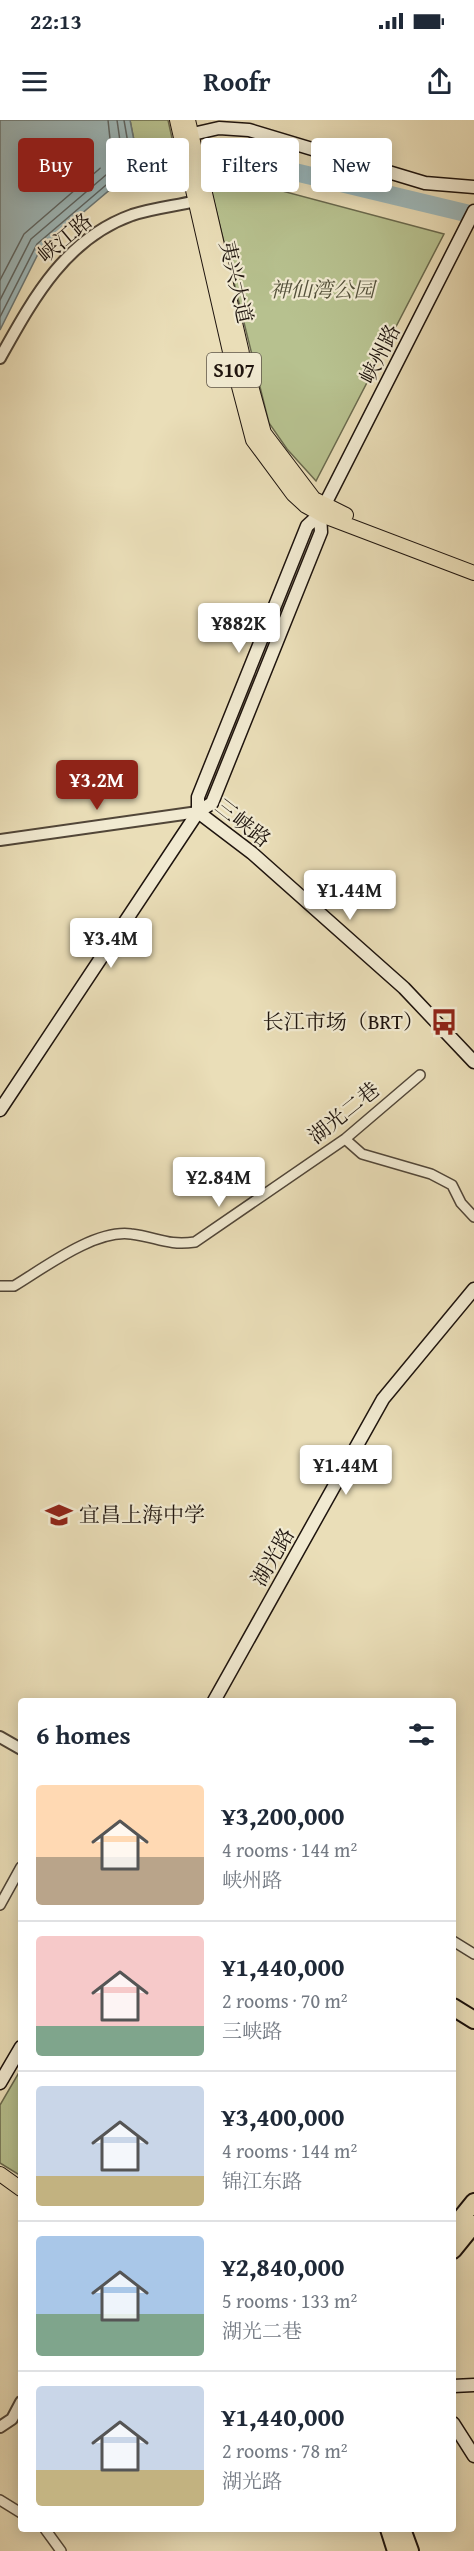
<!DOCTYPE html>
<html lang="en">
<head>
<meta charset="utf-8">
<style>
  :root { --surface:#fff; --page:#f6f6f7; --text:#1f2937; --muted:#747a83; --line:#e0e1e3; --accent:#8f2418 }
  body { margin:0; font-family:"Gentium Book Plus","Noto Serif SC",serif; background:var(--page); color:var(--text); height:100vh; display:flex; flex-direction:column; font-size:22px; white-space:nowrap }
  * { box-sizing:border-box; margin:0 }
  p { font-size:20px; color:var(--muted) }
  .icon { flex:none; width:33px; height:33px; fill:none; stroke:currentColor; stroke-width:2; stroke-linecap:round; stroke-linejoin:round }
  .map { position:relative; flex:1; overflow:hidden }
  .details { position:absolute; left:18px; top:1578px; width:438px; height:834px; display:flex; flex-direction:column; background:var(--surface); border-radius:6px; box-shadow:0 3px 15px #0003 }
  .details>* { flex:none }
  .hud { position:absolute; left:18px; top:18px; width:438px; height:54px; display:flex; gap:12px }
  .price { position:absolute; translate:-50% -51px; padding:0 14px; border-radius:6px; background:#fff; color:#222; font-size:20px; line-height:39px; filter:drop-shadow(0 2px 3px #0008) }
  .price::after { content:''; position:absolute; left:50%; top:36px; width:18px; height:14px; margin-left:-9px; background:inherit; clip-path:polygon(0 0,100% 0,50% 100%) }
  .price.active { background:var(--accent); color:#fff }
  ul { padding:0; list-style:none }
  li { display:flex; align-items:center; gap:18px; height:150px; padding:0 18px }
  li+li { border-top:2px solid var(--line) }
  li span { display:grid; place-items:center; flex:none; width:168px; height:120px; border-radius:6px; color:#555 }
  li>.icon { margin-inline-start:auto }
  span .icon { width:72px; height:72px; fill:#fffc; stroke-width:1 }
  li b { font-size:26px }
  h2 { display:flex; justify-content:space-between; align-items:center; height:72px; padding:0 18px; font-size:26px }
  .tag { padding:0 21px; border-radius:6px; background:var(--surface); box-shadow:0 3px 15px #0003; font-size:21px; line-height:54px }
  .tag.active { background:var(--accent); color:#fff }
  .status { display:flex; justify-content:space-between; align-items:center; height:42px; padding:0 30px; background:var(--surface); direction:ltr }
  .status svg { height:16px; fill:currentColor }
  header { display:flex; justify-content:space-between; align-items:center; height:78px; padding:0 18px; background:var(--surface); font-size:27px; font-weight:800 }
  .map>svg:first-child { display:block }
  .green { fill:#b7c18f; stroke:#6a6a4e; stroke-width:1.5 }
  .water { fill:#9eb9bb; stroke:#6b7776; stroke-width:1.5 }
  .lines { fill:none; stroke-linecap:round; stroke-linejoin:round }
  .shore { stroke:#5e6664; stroke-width:1.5 }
  .river { stroke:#9eb9bb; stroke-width:18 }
  .minor-casing { stroke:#514638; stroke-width:12 }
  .tertiary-casing { stroke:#514638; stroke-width:14 }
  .secondary-casing { stroke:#1e140e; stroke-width:15 }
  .primary-casing { stroke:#1e140e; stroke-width:16 }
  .motorway-casing { stroke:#1e140e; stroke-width:20 }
  .minor { stroke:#f1ead1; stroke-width:9 }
  .tertiary { stroke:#f1ead1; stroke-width:10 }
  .secondary { stroke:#f1ead1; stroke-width:12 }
  .primary { stroke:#eadeb8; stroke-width:14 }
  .motorway { stroke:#eadeb8; stroke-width:16 }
  .labels { text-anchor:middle; stroke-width:4.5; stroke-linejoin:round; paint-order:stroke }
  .shield { fill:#f1ead1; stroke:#5d5448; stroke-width:1.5 }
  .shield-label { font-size:20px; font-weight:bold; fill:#1e140e }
  .street-label { font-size:21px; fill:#1e140e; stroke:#f1ead1 }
  .park-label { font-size:21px; font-style:italic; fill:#54513b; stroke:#f1ead1 }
  .poi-label { font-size:21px; fill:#1e140e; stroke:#f1ead1; text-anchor:end }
</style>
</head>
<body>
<div class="status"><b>22:13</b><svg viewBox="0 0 49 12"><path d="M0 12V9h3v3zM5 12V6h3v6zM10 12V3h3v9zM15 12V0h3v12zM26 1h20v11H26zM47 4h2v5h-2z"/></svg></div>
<header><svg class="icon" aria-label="menu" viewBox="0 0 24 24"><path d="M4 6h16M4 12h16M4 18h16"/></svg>Roofr<svg class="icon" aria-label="share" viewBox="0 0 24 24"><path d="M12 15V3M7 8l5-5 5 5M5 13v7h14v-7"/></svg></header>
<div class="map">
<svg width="474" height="2431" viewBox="0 0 474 2431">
  <rect width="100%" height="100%" fill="#eadeb8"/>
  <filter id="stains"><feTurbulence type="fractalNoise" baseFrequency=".00333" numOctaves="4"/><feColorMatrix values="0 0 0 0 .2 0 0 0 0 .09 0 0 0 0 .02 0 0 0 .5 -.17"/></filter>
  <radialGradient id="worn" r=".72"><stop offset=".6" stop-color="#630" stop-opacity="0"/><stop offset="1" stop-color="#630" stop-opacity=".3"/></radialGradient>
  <path class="green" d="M130,0H168L176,36L160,40L137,36Z
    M209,62H248L444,114L316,361L287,329L269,303Z
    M21,1949V2056L0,2043V1985Z"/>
  <path class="water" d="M0,0H130L137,36L132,51L41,128L0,210Z"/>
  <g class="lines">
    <path class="shore" d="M0,160L24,114L112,38L108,0
      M0,180L31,119L120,43L122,35L117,0
      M0,197L37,124L126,48L130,35L124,0"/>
    <path class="river" d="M109,45L172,52L237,47H274L474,95"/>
    <defs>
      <path id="minor" d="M345,1019L362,1034L431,1054L452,1065L461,1083L474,1097
        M0,1166H14C44,1148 95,1109 131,1114C157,1117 167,1126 195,1122L345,1019L420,955
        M0,1785L21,1747
        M453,1821L474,1834
        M0,2380L21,2393
        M45,2409L61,2431"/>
      <path id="tertiary" d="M0,238C33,179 65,119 132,95C153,88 175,86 196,81
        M0,720L198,692
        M0,1617L21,1629
        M0,2307L12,2299L21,2282"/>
      <path id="secondary" d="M184,16L219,8L249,10L425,63L474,67
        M198,692V677L307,406L320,394L474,91
        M198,692L252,733L404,868L474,942
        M0,990L198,692L212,683L321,412L320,394
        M214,1581L383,1279L474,1169
        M0,1963L21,1927
        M453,2266L474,2265
        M453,2303L474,2336"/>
      <path id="primary" d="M177,0L231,236L253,320L293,374L306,386L324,396L474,453
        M188,0L242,233L264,313L314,379L346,395
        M0,2054L21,2069"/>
      <path id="motorway" d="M453,1887L474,1900
        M453,2108L474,2082
        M453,2130L474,2104
        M389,2409L396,2431
        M402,2409L410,2431"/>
    </defs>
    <use href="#minor" class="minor-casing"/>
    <use href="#tertiary" class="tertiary-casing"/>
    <use href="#secondary" class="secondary-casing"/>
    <use href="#primary" class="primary-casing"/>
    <use href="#motorway" class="motorway-casing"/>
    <use href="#minor" class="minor"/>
    <use href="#tertiary" class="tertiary"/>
    <use href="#secondary" class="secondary"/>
    <use href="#primary" class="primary"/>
    <use href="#motorway" class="motorway"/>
  </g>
  <defs>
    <symbol id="bus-bare" viewBox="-9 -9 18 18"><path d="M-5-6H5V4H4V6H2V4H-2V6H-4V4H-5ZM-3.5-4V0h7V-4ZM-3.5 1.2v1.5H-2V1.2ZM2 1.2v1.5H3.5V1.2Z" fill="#8f2418" stroke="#f1ead1" stroke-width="2.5" paint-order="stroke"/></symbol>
    <symbol id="school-bare" viewBox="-9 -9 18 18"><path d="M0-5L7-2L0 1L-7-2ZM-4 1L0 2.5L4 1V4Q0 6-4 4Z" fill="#8f2418" stroke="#f1ead1" stroke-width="2.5" paint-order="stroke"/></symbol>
  </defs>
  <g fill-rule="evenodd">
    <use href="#bus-bare" x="425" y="883" width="38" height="38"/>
    <use href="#school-bare" x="40" y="1376" width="38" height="38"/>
  </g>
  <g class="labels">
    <rect class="shield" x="207" y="233" width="54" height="34" rx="4.5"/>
    <g class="shield-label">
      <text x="234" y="257">S107</text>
    </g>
    <g class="street-label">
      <text transform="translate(65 118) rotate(-40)" y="7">峡江路</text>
      <text transform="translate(236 162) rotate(77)" y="7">夷兴大道</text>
      <text transform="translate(380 234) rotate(-63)" y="7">峡州路</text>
      <text transform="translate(243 703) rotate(38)" y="7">三峡路</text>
      <text transform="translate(344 993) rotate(-39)" y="7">湖光二巷</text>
      <text transform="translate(273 1437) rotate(-60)" y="7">湖光路</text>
    </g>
    <g class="park-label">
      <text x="322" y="177">神仙湾公园</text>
    </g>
    <g class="poi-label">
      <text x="424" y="909">长江市场（BRT）</text>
      <text x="79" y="1402" text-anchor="start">宜昌上海中学</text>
    </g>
  </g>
  <rect width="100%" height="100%" filter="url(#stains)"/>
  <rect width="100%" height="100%" fill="url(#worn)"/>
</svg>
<b class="price" style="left:239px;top:534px">¥882K</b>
<b class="price active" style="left:97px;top:691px">¥3.2M</b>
<b class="price" style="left:350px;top:801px">¥1.44M</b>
<b class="price" style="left:111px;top:849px">¥3.4M</b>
<b class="price" style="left:219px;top:1088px">¥2.84M</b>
<b class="price" style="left:346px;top:1376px">¥1.44M</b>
<div class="hud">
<a class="tag active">Buy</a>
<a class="tag">Rent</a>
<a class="tag">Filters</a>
<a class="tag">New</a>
</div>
<section class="details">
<h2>6 homes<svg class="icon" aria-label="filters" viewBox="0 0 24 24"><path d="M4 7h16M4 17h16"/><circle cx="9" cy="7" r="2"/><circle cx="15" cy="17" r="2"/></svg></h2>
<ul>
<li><span style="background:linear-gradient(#ffd9b3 60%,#b9a48a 0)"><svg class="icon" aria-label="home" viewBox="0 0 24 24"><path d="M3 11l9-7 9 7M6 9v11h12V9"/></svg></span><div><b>¥3,200,000</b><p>4 rooms · 144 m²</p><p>峡州路</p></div></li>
<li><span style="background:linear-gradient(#f6c9c9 75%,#7fa58c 0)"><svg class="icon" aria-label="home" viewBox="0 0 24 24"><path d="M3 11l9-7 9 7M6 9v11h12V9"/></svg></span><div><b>¥1,440,000</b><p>2 rooms · 70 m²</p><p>三峡路</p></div></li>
<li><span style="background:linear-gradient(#c9d6e8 75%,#c2b280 0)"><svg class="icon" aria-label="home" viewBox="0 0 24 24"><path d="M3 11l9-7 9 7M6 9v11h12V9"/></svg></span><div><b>¥3,400,000</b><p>4 rooms · 144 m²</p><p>锦江东路</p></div></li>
<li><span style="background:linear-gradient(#a9c7e8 65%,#7fa58c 0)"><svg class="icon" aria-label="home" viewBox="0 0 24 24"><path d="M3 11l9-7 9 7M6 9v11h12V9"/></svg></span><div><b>¥2,840,000</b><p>5 rooms · 133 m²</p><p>湖光二巷</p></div></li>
<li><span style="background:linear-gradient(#c9d6e8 70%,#c2b280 0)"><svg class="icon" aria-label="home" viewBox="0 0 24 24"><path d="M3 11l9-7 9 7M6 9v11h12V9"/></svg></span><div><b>¥1,440,000</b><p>2 rooms · 78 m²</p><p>湖光路</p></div></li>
</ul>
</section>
</div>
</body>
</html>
